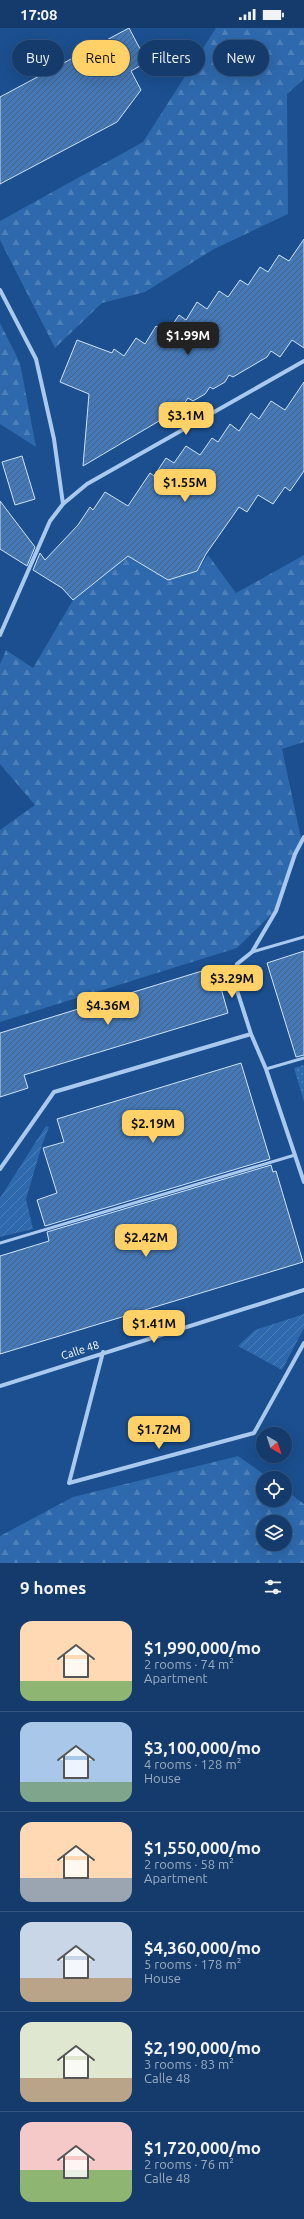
<!DOCTYPE html>
<html lang="en">
<head>
<meta charset="utf-8">
<style>
  :root { --surface:#143b6b; --page:#1d4271; --text:#f1f3f6; --muted:#9dadc1; --line:#33557e; --accent:#ffd166 }
  body { margin:0; font-family:Ubuntu,sans-serif; background:var(--page); color:var(--text); height:100vh; display:flex; flex-direction:column; font-size:15px; white-space:nowrap }
  * { box-sizing:border-box; margin:0 }
  p { font-size:13px; color:var(--muted) }
  .icon { flex:none; width:22px; height:22px; fill:none; stroke:currentColor; stroke-width:2; stroke-linecap:round; stroke-linejoin:round }
  .map { position:relative; height:1535px; overflow:hidden }
  .drawer { display:flex; flex-direction:column; background:var(--surface); flex:1 }
  .drawer>* { flex:none }
  .hud { position:absolute; left:12px; top:12px; width:280px; height:36px; display:flex; gap:8px }
  .needle { width:26px; rotate:141deg }
  .tools { position:absolute; left:256px; top:1399px; display:grid; gap:8px }
  .tools a { display:grid; place-items:center; width:36px; height:36px; border-radius:50%; background:var(--surface); box-shadow:0 4px 16px #0002,0 0 0 1px var(--line); font-size:20px }
  .price { position:absolute; translate:-50% -34px; padding:0 9px; border-radius:8px; background:var(--accent); color:#111; font-size:13px; line-height:26px; filter:drop-shadow(0 1px 2px #0008) }
  .price::after { content:''; position:absolute; left:50%; top:24px; width:12px; height:9px; margin-left:-6px; background:inherit; clip-path:polygon(0 0,100% 0,50% 100%) }
  .price.current { background:#222; color:#fff }
  ul { padding:0; list-style:none }
  li { display:flex; align-items:center; gap:12px; height:100px; padding:0 20px }
  li+li { border-top:1px solid var(--line) }
  li span { display:grid; place-items:center; flex:none; width:112px; height:80px; border-radius:12px; color:#555 }
  li>.icon { margin-inline-start:auto }
  span .icon { width:48px; height:48px; fill:#fffc; stroke-width:1 }
  li b { font-size:17px }
  h2 { display:flex; justify-content:space-between; align-items:center; height:48px; padding:0 20px; font-size:17px }
  .tag { padding:0 14px; border-radius:18px; background:var(--surface); box-shadow:0 4px 16px #0002,0 0 0 1px var(--line); font-size:14px; line-height:36px }
  .tag.current { background:var(--accent); color:#111 }
  .status { display:flex; justify-content:space-between; align-items:center; height:28px; padding:0 20px; background:var(--surface); direction:ltr }
  .status svg { height:11px; fill:currentColor }
  .map>svg:first-child { display:block }
  .forest { fill:url(#forest-firs); fill-rule:evenodd }
  .park { fill:url(#park-dots) }
  .garden { fill:url(#garden-furrows) }
  .building { fill:url(#building-hatch); stroke:#cfe3fa }
  .lines { fill:none; stroke-linecap:round; stroke-linejoin:round }
  .service { stroke:#a9c9ee; stroke-width:3 }
  .minor { stroke:#a9c9ee; stroke-width:4 }
  .labels { text-anchor:middle; stroke-width:4; stroke-linejoin:round; paint-order:stroke }
  .street-label { font-size:11px; fill:#fff; stroke:#1b4f8f }
</style>
</head>
<body>
<div class="status"><b>17:08</b><svg viewBox="0 0 49 12"><path d="M0 12V9h3v3zM5 12V6h3v6zM10 12V3h3v9zM15 12V0h3v12zM26 1h20v11H26zM47 4h2v5h-2z"/></svg></div>
<div class="map">
<svg width="304" height="1535" viewBox="0 0 304 1535">
  <defs>
    <pattern id="forest-firs" width="22" height="20" patternUnits="userSpaceOnUse"><rect width="22" height="20" fill="#2e69ad"/><path d="M5 1l3.5 6h-7zM16 11l3.5 6h-7z" fill="#4d80b9"/></pattern>
    <pattern id="park-dots" width="8" height="8" patternUnits="userSpaceOnUse"><rect width="8" height="8" fill="#2e69ad"/><path d="M2 2h.1M6 6h.1" fill="none" stroke="#4d80b9" stroke-width="1.8" stroke-linecap="round"/></pattern>
    <pattern id="garden-furrows" width="10" height="10" patternUnits="userSpaceOnUse"><rect width="10" height="10" fill="#2e69ad"/><path d="M-1 1l2-2M0 10L10 0M9 11l2-2" fill="none" stroke="#4d80b9"/></pattern>
    <pattern id="building-hatch" width="6" height="6" patternUnits="userSpaceOnUse"><rect width="6" height="6" fill="#4478b7"/><path d="M-1 1l2-2M0 6l6-6M5 7l2-2" fill="none" stroke="#486282"/></pattern>
  </defs>
  <rect width="100%" height="100%" fill="#1b4f8f"/>
  <path class="forest" d="M216,0H304V51L287,66L288,186L214,221L145,264L102,275L55,320L0,212V193L143,114Z
    M0,295L20,335L36,419L0,396Z
    M120,523L168,552L197,543L208,527L236,565L304,527V714L282,721L302,815L276,882L237,920L0,994V802L35,777L0,736V636L6,622L33,640L73,572L101,549Z
    M238,1428L269,1450H263V1472H285V1462L304,1476V1535H0V1508L73,1469ZM263,1494H285V1516H263Z"/>
  <path class="park" d="M304,1037V1074L294,1040Z"/>
  <path class="garden" d="M46,1098L49,1099L42,1117L26,1171L33,1201L0,1209V1170Z
    M304,1286V1300L282,1342L238,1318L255,1302Z"/>
  <path class="building" d="M129,0L147,34L131,43L141,62L117,94L0,156V69Z
    M304,211V320L292,312L280,329L271,323L267,329L233,349L229,347L225,354L213,361L210,359L205,366L193,373L188,370L181,380L83,438L89,366L60,354L77,312L112,325L114,321L124,328L136,310L145,316L156,298L167,305L179,287L186,292L197,274L207,281L219,263L228,269L240,252L248,257L260,239L268,244L279,227L289,233Z
    M304,354V443L290,463L285,459L273,476L258,467L247,484L239,479L206,526L197,543L168,552L128,528L73,572L62,560L33,542L40,525L45,532L78,497L90,479L93,482L105,464L128,478L150,445L154,448L166,430L174,435L186,418L200,427L212,410L218,414L230,396L239,403L251,385L259,391L271,373L285,382Z
    M22,428L35,471L15,477L2,434Z
    M0,473L35,519L27,538L0,521Z
    M304,923V1027L296,1029L267,935Z
    M215,939L228,985L24,1047L28,1060L0,1069V1005Z
    M241,1035L270,1131L45,1198L37,1172L57,1165L43,1120L64,1114L57,1091Z
    M271,1137L273,1144L276,1143L303,1234L0,1326V1228L49,1213L47,1204Z"/>
  <g class="lines">
    <path class="service" d="M252,924L304,909
      M266,1041L304,1030
      M0,1215L295,1127"/>
    <path class="minor" d="M0,262L36,331L54,411L63,476
      M0,607L50,493L63,476L87,456L304,333
      M251,1006L233,950L237,936L252,924L276,883L295,826L304,809
      M0,1141L54,1064L251,1006L266,1041L304,1154
      M103,1324L69,1455L254,1405L304,1315
      M0,1358L304,1262"/>
  </g>
  <g class="labels">
    <g class="street-label">
      <text transform="translate(80 1322) rotate(-18)" y="4">Calle 48</text>
    </g>
  </g>
</svg>
<div class="tools">
<a><svg class="needle" viewBox="-14 -14 28 28"><path d="M0-13l5 13h-10z" fill="#e53935"/><path d="M0 13l5-13h-10z" fill="#9dadc1"/></svg></a>
<a><svg class="icon" aria-label="locate" viewBox="0 0 24 24"><circle cx="12" cy="12" r="6"/><path d="M12 2v4M12 18v4M2 12h4M18 12h4"/></svg></a>
<a><svg class="icon" aria-label="layers" viewBox="0 0 24 24"><path d="M12 4l9 5-9 5-9-5zM3 14l9 5 9-5"/></svg></a>
</div>
<b class="price current" style="left:188px;top:328px">$1.99M</b>
<b class="price" style="left:186px;top:408px">$3.1M</b>
<b class="price" style="left:185px;top:475px">$1.55M</b>
<b class="price" style="left:232px;top:971px">$3.29M</b>
<b class="price" style="left:108px;top:998px">$4.36M</b>
<b class="price" style="left:153px;top:1116px">$2.19M</b>
<b class="price" style="left:146px;top:1230px">$2.42M</b>
<b class="price" style="left:154px;top:1316px">$1.41M</b>
<b class="price" style="left:159px;top:1422px">$1.72M</b>
<div class="hud">
<a class="tag">Buy</a>
<a class="tag current">Rent</a>
<a class="tag">Filters</a>
<a class="tag">New</a>
</div>
</div>
<section class="drawer">
<h2>9 homes<svg class="icon" aria-label="filters" viewBox="0 0 24 24"><path d="M4 7h16M4 17h16"/><circle cx="9" cy="7" r="2"/><circle cx="15" cy="17" r="2"/></svg></h2>
<ul>
<li><span style="background:linear-gradient(#ffd9b3 75%,#8fb573 0)"><svg class="icon" aria-label="home" viewBox="0 0 24 24"><path d="M3 11l9-7 9 7M6 9v11h12V9"/></svg></span><div><b>$1,990,000/mo</b><p>2 rooms · 74 m²</p><p>Apartment</p></div></li>
<li><span style="background:linear-gradient(#a9c7e8 75%,#7fa58c 0)"><svg class="icon" aria-label="home" viewBox="0 0 24 24"><path d="M3 11l9-7 9 7M6 9v11h12V9"/></svg></span><div><b>$3,100,000/mo</b><p>4 rooms · 128 m²</p><p>House</p></div></li>
<li><span style="background:linear-gradient(#ffd9b3 70%,#9aa5b1 0)"><svg class="icon" aria-label="home" viewBox="0 0 24 24"><path d="M3 11l9-7 9 7M6 9v11h12V9"/></svg></span><div><b>$1,550,000/mo</b><p>2 rooms · 58 m²</p><p>Apartment</p></div></li>
<li><span style="background:linear-gradient(#c9d6e8 70%,#b9a48a 0)"><svg class="icon" aria-label="home" viewBox="0 0 24 24"><path d="M3 11l9-7 9 7M6 9v11h12V9"/></svg></span><div><b>$4,360,000/mo</b><p>5 rooms · 178 m²</p><p>House</p></div></li>
<li><span style="background:linear-gradient(#dfe7d0 70%,#b9a48a 0)"><svg class="icon" aria-label="home" viewBox="0 0 24 24"><path d="M3 11l9-7 9 7M6 9v11h12V9"/></svg></span><div><b>$2,190,000/mo</b><p>3 rooms · 83 m²</p><p>Calle 48</p></div></li>
<li><span style="background:linear-gradient(#f6c9c9 60%,#8fb573 0)"><svg class="icon" aria-label="home" viewBox="0 0 24 24"><path d="M3 11l9-7 9 7M6 9v11h12V9"/></svg></span><div><b>$1,720,000/mo</b><p>2 rooms · 76 m²</p><p>Calle 48</p></div></li>
</ul>
</section>
</body>
</html>
